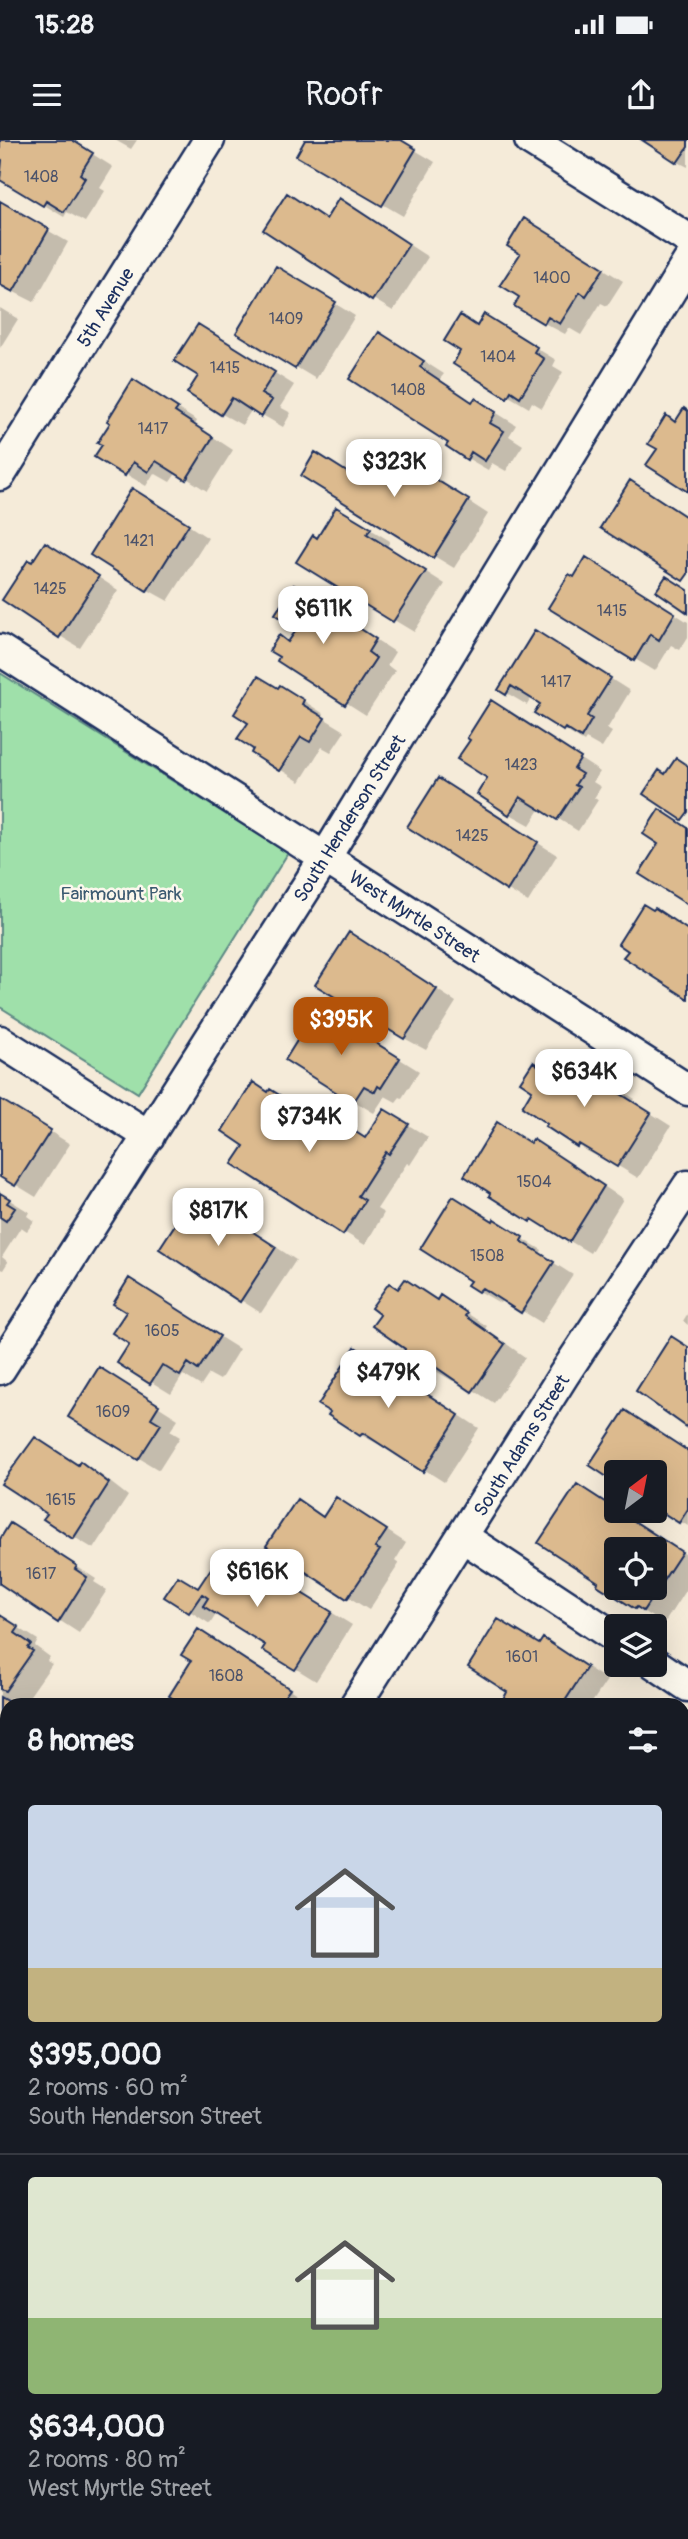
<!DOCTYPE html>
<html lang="en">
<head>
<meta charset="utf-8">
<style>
  :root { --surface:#171b24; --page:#20242c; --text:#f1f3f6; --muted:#9ea1a6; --line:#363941; --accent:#b45309 }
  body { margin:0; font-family:Pangolin,sans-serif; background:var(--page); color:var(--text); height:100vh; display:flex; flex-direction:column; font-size:26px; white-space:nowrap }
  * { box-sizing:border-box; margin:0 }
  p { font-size:23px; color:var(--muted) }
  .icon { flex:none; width:38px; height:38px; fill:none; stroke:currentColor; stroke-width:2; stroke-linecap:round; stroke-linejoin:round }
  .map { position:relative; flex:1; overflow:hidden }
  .sheet { position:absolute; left:0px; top:1558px; width:690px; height:842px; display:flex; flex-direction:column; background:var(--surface); border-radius:21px 21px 0 0; box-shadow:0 7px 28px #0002 }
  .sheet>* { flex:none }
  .needle { width:46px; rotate:32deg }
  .buttons { position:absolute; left:604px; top:1320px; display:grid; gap:14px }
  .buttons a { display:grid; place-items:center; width:63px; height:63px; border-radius:7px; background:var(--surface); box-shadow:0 7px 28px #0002; font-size:35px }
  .price { position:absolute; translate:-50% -60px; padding:0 16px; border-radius:14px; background:#fff; color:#222; font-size:23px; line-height:46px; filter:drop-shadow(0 2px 4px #0008) }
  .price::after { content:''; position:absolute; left:50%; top:42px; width:21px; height:16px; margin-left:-10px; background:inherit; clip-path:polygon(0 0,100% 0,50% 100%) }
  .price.on { background:var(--accent); color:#fff }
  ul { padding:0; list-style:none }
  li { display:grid; align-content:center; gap:14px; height:371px; padding:0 28px }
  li+li { border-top:2px solid var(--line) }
  li span { display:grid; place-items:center; height:217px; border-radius:7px; color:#555 }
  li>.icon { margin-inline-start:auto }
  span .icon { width:126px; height:126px; fill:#fffc; stroke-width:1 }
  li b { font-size:30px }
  h2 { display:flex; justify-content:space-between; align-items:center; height:84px; padding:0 28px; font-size:30px }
  .status { display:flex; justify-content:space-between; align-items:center; height:49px; padding:0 35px; background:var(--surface); direction:ltr }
  .status svg { height:19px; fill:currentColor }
  header { display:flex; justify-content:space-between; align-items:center; height:91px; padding:0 28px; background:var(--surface); font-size:32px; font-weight:600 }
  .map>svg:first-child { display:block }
  .green { fill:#9fe0aa; stroke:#5d8884; stroke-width:2 }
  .shadow { fill:#0003; fill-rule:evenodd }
  .building { fill:#dcba8e; stroke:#1b2f5e; stroke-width:2; fill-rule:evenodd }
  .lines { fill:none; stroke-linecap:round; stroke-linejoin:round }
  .minor-casing { stroke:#1b2f5e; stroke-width:35 }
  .minor { stroke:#fbf7ec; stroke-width:30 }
  .labels { text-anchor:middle; stroke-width:5; stroke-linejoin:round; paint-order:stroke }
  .number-label { font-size:16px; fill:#4b526a }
  .street-label { font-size:19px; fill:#1b2f5e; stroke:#fbf7ec }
  .park-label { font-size:19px; fill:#3c5b71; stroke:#fbf7ec }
</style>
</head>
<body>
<div class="status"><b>15:28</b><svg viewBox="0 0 49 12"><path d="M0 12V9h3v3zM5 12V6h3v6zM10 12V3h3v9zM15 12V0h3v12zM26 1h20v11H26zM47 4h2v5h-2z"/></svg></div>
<header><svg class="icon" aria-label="menu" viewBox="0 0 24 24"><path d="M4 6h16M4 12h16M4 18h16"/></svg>Roofr<svg class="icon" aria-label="share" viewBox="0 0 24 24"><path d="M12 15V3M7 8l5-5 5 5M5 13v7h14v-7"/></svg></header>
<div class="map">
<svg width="688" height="2399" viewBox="0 0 688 2399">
  <rect width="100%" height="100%" fill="#f5ebd9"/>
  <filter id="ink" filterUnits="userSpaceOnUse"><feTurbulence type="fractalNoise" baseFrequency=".0143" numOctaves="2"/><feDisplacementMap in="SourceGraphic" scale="14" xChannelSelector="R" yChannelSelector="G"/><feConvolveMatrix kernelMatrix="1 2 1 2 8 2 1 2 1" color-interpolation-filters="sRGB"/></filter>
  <g filter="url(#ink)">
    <path class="green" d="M0,533L288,713L138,953L0,867Z"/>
    <path class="shadow" d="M0,0H70L113,27L100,48L105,51L85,82L67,72L64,77L0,38V27L5,20L0,17Z
      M115,0H137L131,9Z
      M307,0H398L435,22L403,76L298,15Z
      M645,0H688V27L678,22Z
      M0,63L68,102L34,162L0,145Z
      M360,73L428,117L393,171L373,159L327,80Z
      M545,92L623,141L607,166L601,163L581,195L569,188L565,194L544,183Z
      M297,140L355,176L316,239L296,227Z
      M0,168L18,179L0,208Z
      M478,188L505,189L556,220L553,226L563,232L542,268L532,262L529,268L455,224Z
      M219,198L294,245L280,267L291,273L283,287L252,269L242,285L222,274Z
      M400,206L444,234L439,240L473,263L476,260L516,285L509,296L523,305L506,331L492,323L488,330L467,318L451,302Z
      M154,254L197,281L195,285L233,310L207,351L177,332L170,342L154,333L146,346L126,334Z
      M419,340L443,345L488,374L454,428L434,416L359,341Z
      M153,362L208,398L168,461L148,450Z
      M357,381L390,401L387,407L445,444L414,492L394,480L318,400Z
      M66,416L118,450L80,508L60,496L33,425Z
      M607,431L688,482V497L680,510L671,505L655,531L635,519Z
      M295,447L395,512L387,525L395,531L366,575L279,520L299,488Z
      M556,504L630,551L607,589L612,592L602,608L586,599L584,602L537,573L542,564L532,557L527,565L500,549Z
      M279,550L301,559L324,574L322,577L345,591L331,612L322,607L300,642L253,612Z
      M512,574L600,632L593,642L601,647L594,658L598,660L578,691L541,668L530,685L510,674L489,638L472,599Z
      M459,653L557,715L528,762L508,750Z
      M370,806L456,862L426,910L391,891L317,845Z
      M339,881L419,931L402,958L400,957L396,962L385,956L374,973L354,961Z
      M580,929L602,938L635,959L633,962L671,986L638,1038L600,1015L598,1017L578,1006L549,983L535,950L552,935Z
      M0,960L70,1004L36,1057L0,1035Z
      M405,983L428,997L410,1025L407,1023L377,1069L384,1073L365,1105L234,1024L328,987L367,1000Z
      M531,1004L554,1013L623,1059L590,1113L491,1055Z
      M0,1054L29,1072L27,1076L34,1081L27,1091L21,1087L2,1117L8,1122L3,1130L0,1129Z
      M454,1058L542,1110L540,1114L573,1135L542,1183L503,1159L500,1163L479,1151L472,1140Z
      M216,1068L296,1120L261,1173L161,1109Z
      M399,1151L438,1161L441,1157L487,1186L485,1189L525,1217L494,1263L454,1238L453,1241L432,1229L406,1211L408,1208L382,1174Z
      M150,1153L239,1209L220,1240L209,1234L201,1246L183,1235L171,1254L119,1222L131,1203Z
      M688,1173V1185L683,1181Z
      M376,1221L479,1288L444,1342L384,1304L382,1306L361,1295Z
      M120,1242L178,1279L170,1291L180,1297L159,1330L139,1318Z
      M688,1311V1386L654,1365V1332H616V1340L592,1325Z
      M81,1323L101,1335L128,1356L94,1409L74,1397Z
      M297,1362L324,1378L357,1371L406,1403L395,1421L399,1424L369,1470L269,1406Z
      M617,1370L688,1416V1446L665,1482L658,1478L657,1480L599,1444ZM616,1409H654V1447H616Z
      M31,1397L96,1439L94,1442L107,1450L79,1493L0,1442V1403Z
      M228,1430L313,1461L352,1485L316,1541L264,1509L267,1505L217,1473L210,1484L166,1456L199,1450Z
      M0,1476L38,1500L35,1506L50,1517L47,1521L52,1524L26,1561L21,1559L18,1564H7V1582L0,1578Z
      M219,1503L309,1562L307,1564H185L171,1555Z
      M540,1506L564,1512L607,1540L591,1564H517L506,1557Z
      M0,1788L7,1792V1881L0,1892Z
      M682,1791L688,1794V1835L682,1832Z
      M0,2016L7,2021V2038L0,2048Z
      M682,2221L688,2224V2275L682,2281Z
      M0,2340L6,2343L0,2352Z
      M0,2353L7,2357V2392H58L54,2399H0Z
      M267,2392H358L354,2399H277Z"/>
    <path class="building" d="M0,0H72L93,13L80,34L85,38L64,72L46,61L43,66L0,40L2,20L0,19Z
      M305,0H401L416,9L382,66L296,16Z
      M642,0H688V7L677,23Z
      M287,53L326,79L339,58L409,104L372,161L263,90Z
      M0,61L49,89L13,152L0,145Z
      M524,78L604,128L586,156L580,152L560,184L548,177L544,184L514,166L519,157L500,145L520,114L507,106Z
      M276,126L336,162L295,229L236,193Z
      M484,174L537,207L534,212L544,219L520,257L511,251L507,258L453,224L460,211L444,201L460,175L477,186Z
      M198,184L275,232L261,254L272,260L261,277L232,258L221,275L187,253L198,236L174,221Z
      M379,192L424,221L420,227L472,262L475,258L496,272L490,283L504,291L485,321L471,312L467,320L446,306L448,303L349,239Z
      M133,239L178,268L175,272L213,297L186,340L156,321L148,332L133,322L125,336L94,317L102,305L97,303L110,283L107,281Z
      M684,268L688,271V352L646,325L657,309L648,304L666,275L675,282Z
      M376,311L418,338L422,331L469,360L433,418L301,336L315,312L358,339Z
      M630,340L688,378V434L683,441L600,388Z
      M132,348L189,384L147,451L90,415Z
      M336,367L371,388L367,394L426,431L393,482L296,422L313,395L317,398Z
      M45,402L99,436L59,498L2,460L28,420L32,422Z
      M586,417L675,473L659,500L650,494L634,521L548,468L569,434L574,437Z
      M666,436L688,450V473L656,451Z
      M294,445L376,499L368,512L376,518L345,565L277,521L279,517L269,511L279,495L288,502L297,489L275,474Z
      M535,490L611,538L587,576L592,579L581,598L565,588L563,591L534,573L540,564L511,546L506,555L498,550Z
      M258,536L278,548L280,545L304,560L302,564L325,578L310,602L301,597L279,631L251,613L253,609L237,599L248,583L234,574Z
      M491,560L581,618L574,629L582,634L575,645L579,647L557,680L520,657L509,675L477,654L487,638L457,619L470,600L467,598Z
      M676,618L688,626V672L682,680L643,654L659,630L665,634Z
      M438,638L538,702L507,751L407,687Z
      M659,669L688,688V765L639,734L658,704L643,694Z
      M643,764L653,770L655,768L688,790V859L623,817L628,811L618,804Z
      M349,792L437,849L404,899L315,845Z
      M318,867L400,918L381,948L378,946L375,952L364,946L353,963L285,920Z
      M562,916L578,927L581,924L616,946L613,949L651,973L617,1027L579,1004L577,1007L545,986L547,984L522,967L532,950L520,942L533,922L551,934Z
      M253,942L268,952L270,949L327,985L332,977L365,998L384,969L409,984L389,1014L386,1012L358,1056L365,1060L343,1095L232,1024L244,1006L222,991Z
      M0,959L51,990L15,1046L0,1037Z
      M497,982L530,1003L533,999L604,1046L569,1102L532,1079L530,1082L489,1056L490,1053L464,1036Z
      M0,1053L10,1059L7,1063L15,1068L6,1081L0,1077Z
      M195,1054L276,1107L240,1162L159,1109Z
      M453,1056L493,1081L494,1079L523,1097L521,1101L554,1122L521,1173L482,1148L478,1152L467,1145L470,1141L420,1109Z
      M129,1138L220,1196L198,1230L188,1223L180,1236L162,1225L150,1244L117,1223L129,1204L112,1193L126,1172L113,1164Z
      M405,1139L437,1160L440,1155L467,1173L465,1176L505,1204L472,1252L434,1226L431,1231L404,1212L405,1209L372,1186L380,1175L371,1168L389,1143L398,1149Z
      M671,1196L688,1207V1288L636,1251Z
      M355,1207L459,1275L423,1332L363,1293L360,1296L328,1275L330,1272L318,1265Z
      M99,1227L159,1265L151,1278L161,1284L138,1320L68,1277Z
      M625,1270L688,1311V1369L679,1383L654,1367V1332H616V1343L589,1325Z
      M35,1297L78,1325L80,1321L109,1343L73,1399L43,1379L47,1374L1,1344Z
      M577,1344L682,1412L643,1471L637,1467L635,1469L597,1445L598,1442L538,1403ZM616,1409H654V1447H616Z
      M336,1357L387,1390L375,1408L380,1410L347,1459L266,1406L297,1359L323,1377Z
      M10,1383L77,1426L75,1429L87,1437L58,1483L0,1444V1399Z
      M235,1416L289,1451L292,1447L332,1472L295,1530L262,1510L265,1505L203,1466L208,1458L202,1454L189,1473L164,1457L178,1436L198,1448L216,1421L227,1428Z
      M0,1475L19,1487L15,1493L31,1504L28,1508L33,1511L5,1551L0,1549Z
      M498,1479L539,1504L543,1498L587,1527L563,1564H514L504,1558L507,1552L468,1527Z
      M198,1489L290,1549L279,1564H182L169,1556L191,1521L181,1515Z
      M0,1557L12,1564H7V1584L0,1579Z
      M688,1601V1664L682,1661V1609Z
      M0,1787L7,1791V1877L0,1873Z
      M688,2078V2111L682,2107V2087Z
      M682,2115L688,2119V2202L682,2199Z
      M682,2220L688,2224V2265L682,2273Z
      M0,2352L7,2357V2392H31L27,2399H0Z
      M264,2392H331L326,2399H274Z
      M491,2392H609L619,2399H493L488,2396Z"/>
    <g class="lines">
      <defs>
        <path id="minor" d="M530,0L688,99
          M0,335L209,0
          M0,510L688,950
          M0,901L149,996
          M0,1229L325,718L688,122
          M463,1397L616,1498
          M654,1523L688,1546
          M356,1564L563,1236L688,1046
          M682,1935L688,1926
          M0,2121L7,2110
          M0,2276L7,2281
          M181,2392L192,2399
          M392,2399L396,2392"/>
      </defs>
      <use href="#minor" class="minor-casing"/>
      <use href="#minor" class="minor"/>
    </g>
  </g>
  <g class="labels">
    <g class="number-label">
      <text x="41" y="42">1408</text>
      <text x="552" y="143">1400</text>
      <text x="286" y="184">1409</text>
      <text x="498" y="222">1404</text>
      <text x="225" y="233">1415</text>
      <text x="408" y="255">1408</text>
      <text x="153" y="294">1417</text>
      <text x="139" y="406">1421</text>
      <text x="50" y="454">1425</text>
      <text x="612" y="476">1415</text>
      <text x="556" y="547">1417</text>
      <text x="521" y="630">1423</text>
      <text x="472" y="701">1425</text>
      <text x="534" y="1047">1504</text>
      <text x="487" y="1121">1508</text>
      <text x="162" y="1196">1605</text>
      <text x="113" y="1277">1609</text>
      <text x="61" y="1365">1615</text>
      <text x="41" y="1439">1617</text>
      <text x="522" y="1522">1601</text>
      <text x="226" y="1541">1608</text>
    </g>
    <g class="street-label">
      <text transform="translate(105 167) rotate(-58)" y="7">5th Avenue</text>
      <text transform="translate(349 678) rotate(-58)" y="7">South Henderson Street</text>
      <text transform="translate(415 776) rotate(33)" y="7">West Myrtle Street</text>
      <text transform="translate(521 1305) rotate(-58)" y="7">South Adams Street</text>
    </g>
    <g class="park-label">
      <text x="121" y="760">Fairmount Park</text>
    </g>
  </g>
</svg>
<div class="buttons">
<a><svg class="needle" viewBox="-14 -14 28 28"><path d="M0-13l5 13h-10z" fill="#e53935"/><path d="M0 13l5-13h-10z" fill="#9ea1a6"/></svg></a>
<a><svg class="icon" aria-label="locate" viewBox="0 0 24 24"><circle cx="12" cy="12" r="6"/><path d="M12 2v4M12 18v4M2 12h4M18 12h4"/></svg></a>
<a><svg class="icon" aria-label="layers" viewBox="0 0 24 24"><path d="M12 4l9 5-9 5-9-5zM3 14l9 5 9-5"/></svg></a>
</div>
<b class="price" style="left:394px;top:359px">$323K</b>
<b class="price" style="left:323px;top:506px">$611K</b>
<b class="price on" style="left:341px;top:917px">$395K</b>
<b class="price" style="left:584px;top:969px">$634K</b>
<b class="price" style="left:309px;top:1014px">$734K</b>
<b class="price" style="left:218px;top:1108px">$817K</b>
<b class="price" style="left:388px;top:1270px">$479K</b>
<b class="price" style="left:257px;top:1469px">$616K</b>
<section class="sheet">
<h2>8 homes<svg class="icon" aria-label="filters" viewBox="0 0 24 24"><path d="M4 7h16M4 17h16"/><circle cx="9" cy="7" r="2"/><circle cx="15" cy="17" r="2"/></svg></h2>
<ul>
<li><span style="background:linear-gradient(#c9d6e8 75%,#c2b280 0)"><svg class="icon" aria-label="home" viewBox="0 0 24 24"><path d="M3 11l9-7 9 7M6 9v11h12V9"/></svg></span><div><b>$395,000</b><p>2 rooms · 60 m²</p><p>South Henderson Street</p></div></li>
<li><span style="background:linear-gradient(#dfe7d0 65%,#8fb573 0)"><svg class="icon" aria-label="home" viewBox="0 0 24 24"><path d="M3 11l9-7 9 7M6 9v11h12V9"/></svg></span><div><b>$634,000</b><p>2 rooms · 80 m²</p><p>West Myrtle Street</p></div></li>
</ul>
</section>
</div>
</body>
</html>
